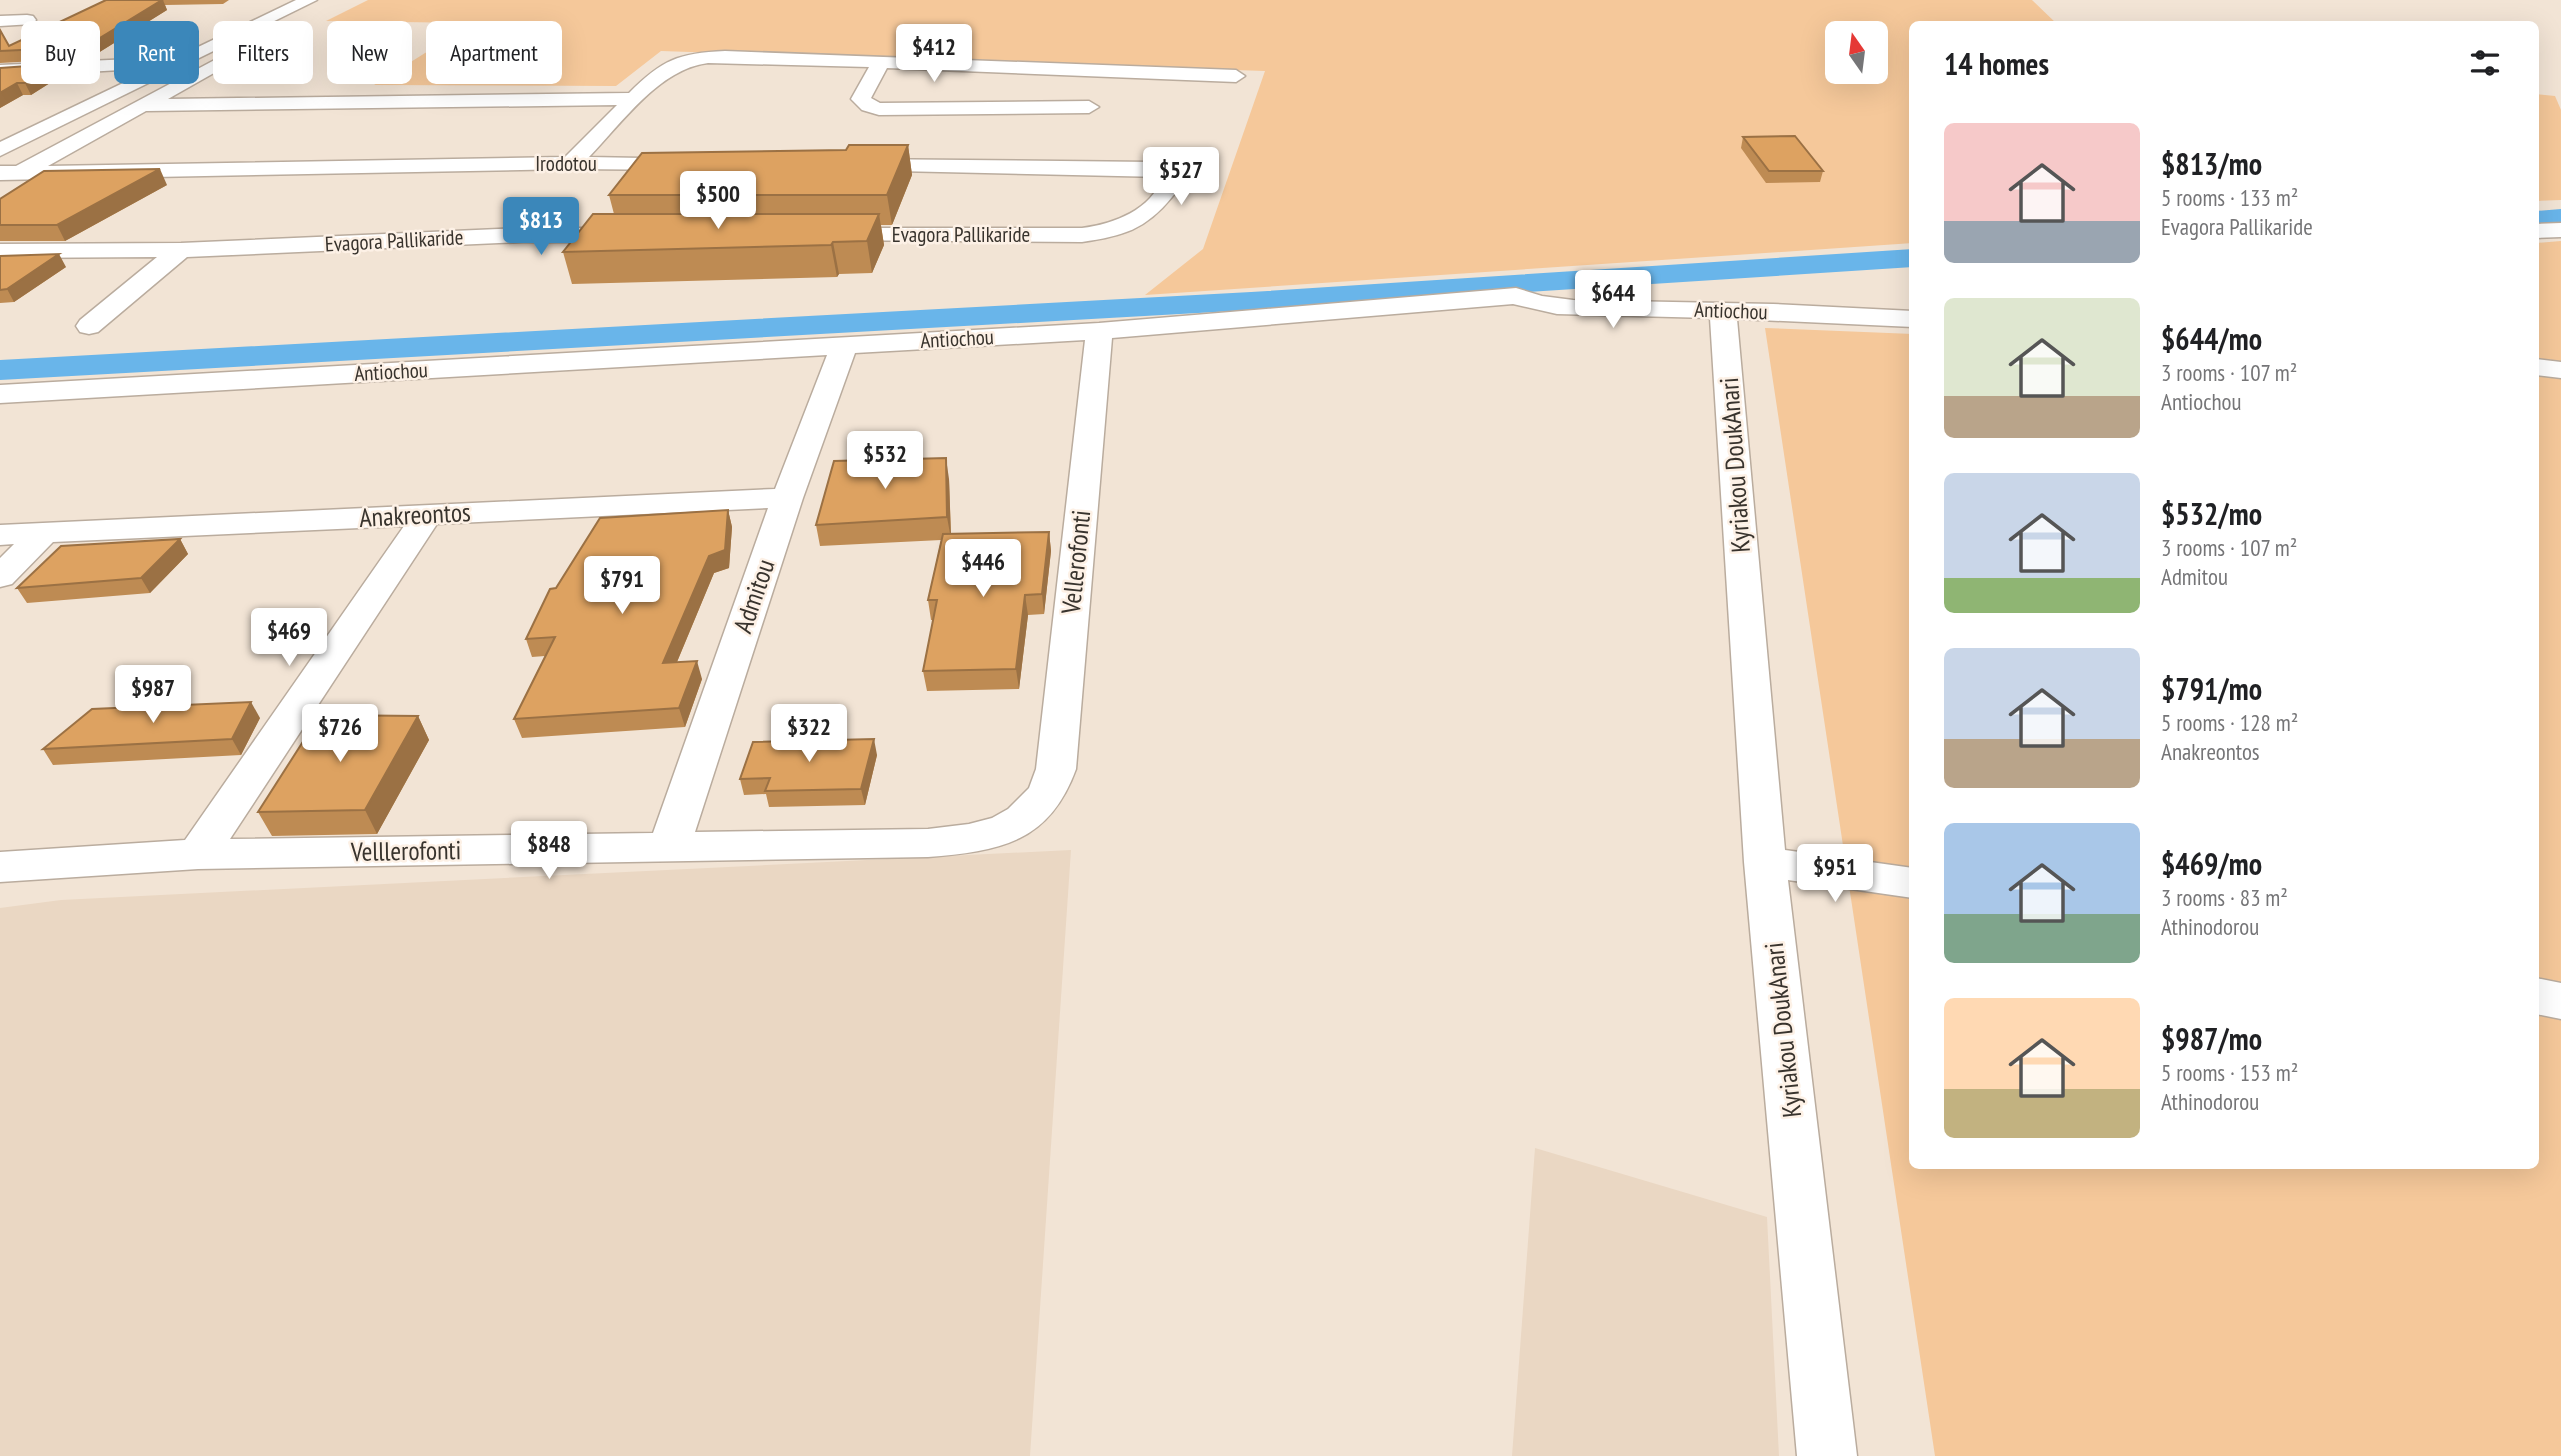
<!DOCTYPE html>
<html lang="en">
<head>
<meta charset="utf-8">
<style>
  :root { --surface:#fff; --page:#f6f6f6; --text:#202124; --muted:#757577; --accent:#3b87ba }
  body { margin:0; font-family:"PT Sans Narrow",sans-serif; background:var(--page); color:var(--text); height:100vh; display:flex; flex-direction:column; font-size:26px; white-space:nowrap }
  * { box-sizing:border-box; margin:0 }
  p { font-size:23px; color:var(--muted) }
  .icon { flex:none; width:38px; height:38px; fill:none; stroke:currentColor; stroke-width:2; stroke-linecap:round; stroke-linejoin:round }
  .map { position:relative; flex:1; overflow:hidden }
  .drawer { position:absolute; left:1909px; top:21px; width:630px; height:1148px; display:flex; flex-direction:column; background:var(--surface); border-radius:10px; box-shadow:0 7px 28px #0002 }
  .drawer>* { flex:none }
  .hud { position:absolute; left:21px; top:21px; width:665px; height:63px; display:flex; gap:14px }
  .needle { width:46px; rotate:346deg }
  .buttons { position:absolute; left:1825px; top:21px; display:grid; gap:14px }
  .buttons a { display:grid; place-items:center; width:63px; height:63px; border-radius:10px; background:var(--surface); box-shadow:0 7px 28px #0002; font-size:35px }
  .price { position:absolute; translate:-50% -60px; padding:0 16px; border-radius:7px; background:#fff; color:#222; font-size:23px; line-height:46px; filter:drop-shadow(0 2px 4px #0008) }
  .price::after { content:''; position:absolute; left:50%; top:42px; width:21px; height:16px; margin-left:-10px; background:inherit; clip-path:polygon(0 0,100% 0,50% 100%) }
  .price.selected { background:var(--accent); color:#fff }
  ul { padding:0; list-style:none }
  li { display:flex; align-items:center; gap:21px; height:175px; padding:0 35px }
  li span { display:grid; place-items:center; flex:none; width:196px; height:140px; border-radius:10px; color:#555 }
  li>.icon { margin-inline-start:auto }
  span .icon { width:84px; height:84px; fill:#fffc; stroke-width:1 }
  li b { font-size:30px }
  h2 { display:flex; justify-content:space-between; align-items:center; height:84px; padding:0 35px; font-size:30px }
  .tag { padding:0 24px; border-radius:10px; background:var(--surface); box-shadow:0 7px 28px #0002; font-size:24px; line-height:63px }
  .tag.selected { background:var(--accent); color:#fff }
  .map>svg:first-child { display:block }
  .built { fill:#ead7c3 }
  .green { fill:#f5c89a; fill-rule:evenodd }
  .lines { fill:none; stroke-linecap:round; stroke-linejoin:round }
  .canal { fill:#69b5ea; fill-rule:evenodd }
  .minor-casing { stroke:#baac9e; stroke-width:3 }
  .major-casing { stroke:#baac9e; stroke-width:3 }
  .minor { fill:#fff; fill-rule:evenodd }
  .major { fill:#fff; fill-rule:evenodd }
  .wall { fill:#be8b53 }
  .shaded-wall { fill:#9b7144 }
  .building { fill:#dda261; stroke:#9b7144; stroke-width:2 }
  .labels { text-anchor:middle; stroke-width:5; stroke-linejoin:round; paint-order:stroke }
  .far-street-label { font-size:21px; fill:#38332d; stroke:#fdf1e6 }
  .street-label { font-size:26px; fill:#38332d; stroke:#fdf1e6 }
</style>
</head>
<body>
<div class="map">
<svg width="2561" height="1456" viewBox="0 0 2561 1456">
  <rect width="100%" height="100%" fill="#f2e4d5"/>
  <path class="built" d="M1071,850L1030,1456H0V908L61,900Z
    M1535,1148L1767,1217L1779,1456H1512Z"/>
  <path class="green" d="M368,0H2032L2057,24H1913V243L1145,295L1203,249L1265,71L661,51L616,86L374,85L473,23L326,21ZM1838,33H1876V72H1838Z
    M2536,94L2555,96L2561,110V200L2536,201Z
    M2561,241V1456H1935L1765,328L1913,334V1166H2536V243Z"/>
  <g class="lines">
    <path class="canal" d="M2561,209V225L2536,227V211Z
      M1913,249V267L1251,310L0,380V360L1251,292Z"/>
    <defs>
      <path id="minor" d="M27,15L33,16L36,20L33,24L0,26V16Z
        M725,51L1236,70L1245,76L1236,82L887,68L871,98L880,103L1089,101L1099,107L1089,113L879,115L862,110L851,99L869,67L708,63C659,69 622,123 589,157L695,159L698,164L695,169L687,170L571,169L0,180V166H16L222,56L231,61L228,65L168,99L629,93C662,60 678,53 725,51ZM617,105L565,157L48,166L146,111Z
        M131,59L138,61L140,65L138,69L0,77V65Z
        M860,159L1152,162L1175,165L1185,174C1184,184 1178,190 1172,197C1145,230 1123,236 1082,242L823,240L819,235L823,230L831,228H1082C1114,224 1151,210 1163,177L852,170L849,165L852,160Z
        M2561,223V237L2536,238V224Z
        M523,228H628L636,230L640,235L636,240L628,242H523L187,257L98,332L89,334L80,332L76,326L80,320L157,257L0,258V244L181,243Z
        M1516,288L1542,296L1573,300L1773,304L1913,311V327L1737,319L1785,850L1913,868V898L1788,880L1857,1456H1797L1744,862L1710,318L1557,314L1513,304L1112,338L1076,769C1049,843 1000,851 928,857L198,869L0,882V852L185,840L404,526L53,542L12,584L0,587V558L14,544L0,545V525L775,489L827,355L0,403V385L1099,323ZM1085,340L1036,769L1029,788L1008,809L992,818L969,824L928,829L695,832L803,498L855,353ZM768,508L653,833L230,839L437,524Z
        M2536,359L2561,362V378L2536,375Z
        M2536,978L2561,983V1019L2536,1014Z"/>
      <path id="major" d="M296,0H317L0,156V142Z"/>
    </defs>
    <use href="#minor" class="minor-casing"/>
    <use href="#major" class="major-casing"/>
    <use href="#minor" class="minor"/>
    <use href="#major" class="major"/>
  </g>
  <path class="wall" d="M106,0H229L223,4L165,5L167,10L90,58L0,63V30L9,46Z
    M0,67L61,76L31,95H23L0,108Z
    M1743,137L1823,171L1820,182L1766,183L1741,148Z
    M908,145L912,175L892,225H881L884,245L872,273L839,274L837,277L572,284L563,252L614,214L609,195L846,150Z
    M167,185L65,241H0V199Z
    M0,256L66,267L14,302L0,303Z
    M949,479L951,534L1049,532L1051,551L1044,614L1028,615L1019,689L927,691L923,671L933,620H931L928,600L941,540L820,546L816,525Z
    M728,510L732,527L729,568L714,573L677,662L702,679L685,727L522,738L514,719L545,656L532,657L526,639L556,588Z
    M180,539L188,554L150,593L27,603L17,588Z
    M418,716L429,740L377,834L272,836L258,812Z
    M260,718L241,755L53,765L43,749Z
    M877,755L865,805L769,807L766,794L744,795L740,779Z"/>
  <path class="shaded-wall" d="M162,0H163L167,10L90,58L85,47Z
    M56,64L61,76L31,95L25,83Z
    M17,83L23,95L0,108V93Z
    M908,145L912,175L892,225L887,195Z
    M160,169L167,185L65,241L57,225Z
    M879,214L884,245L872,273L867,241Z
    M833,242L839,274L837,277L831,245Z
    M59,254L66,267L14,302L7,289Z
    M946,458L949,479L951,539L947,517Z
    M728,510L732,527L729,568L714,573L669,681L663,663L709,556Z
    M1049,532L1051,551L1044,614L1042,594Z
    M180,539L188,554L150,593L141,578Z
    M1025,595L1028,615L1019,689L1016,669Z
    M697,661L702,679L685,727L679,708Z
    M251,702L260,718L241,755L232,739Z
    M418,716L429,740L377,834L365,810Z
    M874,739L877,755L865,805L861,789Z"/>
  <path class="building" d="M106,0H162L85,47L0,51V30L9,46Z
    M56,64L25,83H17L0,93V68Z
    M1795,136L1823,171H1769L1743,137Z
    M849,145H908L887,195H609L642,153L846,150Z
    M160,169L57,225H0V199L44,171Z
    M593,214H879L867,241L833,242L831,245L563,252Z
    M59,254L7,289L0,290V256Z
    M946,458L947,517L816,525L834,461Z
    M728,510L725,550L709,556L663,663L697,661L679,708L514,719L555,637L526,639L550,589L556,588L600,518Z
    M1049,532L1042,594L1025,595L1016,669L923,671L937,600H928L943,534Z
    M180,539L141,578L17,588L61,546Z
    M251,702L232,739L43,749L92,709Z
    M320,715L418,716L365,810L258,812Z
    M874,739L861,789L765,791L770,778L740,779L753,742Z"/>
  <g class="labels">
    <g class="far-street-label">
      <text x="566" y="171">Irodotou</text>
      <text x="961" y="242">Evagora Pallikaride</text>
      <text transform="translate(394 241) rotate(-3)" y="7">Evagora Pallikaride</text>
      <text transform="translate(1731 311) rotate(2)" y="7">Antiochou</text>
      <text transform="translate(957 339) rotate(-3)" y="7">Antiochou</text>
      <text transform="translate(391 372) rotate(-3)" y="7">Antiochou</text>
    </g>
    <g class="street-label">
      <text transform="translate(1735 465) rotate(-94)" y="9">Kyriakou DoukAnari</text>
      <text transform="translate(415 515) rotate(-3)" y="9">Anakreontos</text>
      <text transform="translate(1076 562) rotate(-84)" y="9">Vellerofonti</text>
      <text transform="translate(754 596) rotate(-71)" y="9">Admitou</text>
      <text transform="translate(406 851) rotate(-1)" y="9">Velllerofonti</text>
      <text transform="translate(1783 1030) rotate(-96)" y="9">Kyriakou DoukAnari</text>
    </g>
  </g>
</svg>
<div class="buttons">
<a><svg class="needle" viewBox="-14 -14 28 28"><path d="M0-13l5 13h-10z" fill="#e53935"/><path d="M0 13l5-13h-10z" fill="#757577"/></svg></a>
</div>
<b class="price" style="left:934px;top:84px">$412</b>
<b class="price" style="left:1181px;top:207px">$527</b>
<b class="price" style="left:718px;top:231px">$500</b>
<b class="price selected" style="left:541px;top:257px">$813</b>
<b class="price" style="left:1613px;top:330px">$644</b>
<b class="price" style="left:885px;top:491px">$532</b>
<b class="price" style="left:983px;top:599px">$446</b>
<b class="price" style="left:622px;top:616px">$791</b>
<b class="price" style="left:289px;top:668px">$469</b>
<b class="price" style="left:153px;top:725px">$987</b>
<b class="price" style="left:340px;top:764px">$726</b>
<b class="price" style="left:809px;top:764px">$322</b>
<b class="price" style="left:549px;top:881px">$848</b>
<b class="price" style="left:1835px;top:904px">$951</b>
<div class="hud">
<a class="tag">Buy</a>
<a class="tag selected">Rent</a>
<a class="tag">Filters</a>
<a class="tag">New</a>
<a class="tag">Apartment</a>
</div>
<section class="drawer">
<h2>14 homes<svg class="icon" aria-label="filters" viewBox="0 0 24 24"><path d="M4 7h16M4 17h16"/><circle cx="9" cy="7" r="2"/><circle cx="15" cy="17" r="2"/></svg></h2>
<ul>
<li><span style="background:linear-gradient(#f6c9c9 70%,#9aa5b1 0)"><svg class="icon" aria-label="home" viewBox="0 0 24 24"><path d="M3 11l9-7 9 7M6 9v11h12V9"/></svg></span><div><b>$813/mo</b><p>5 rooms · 133 m²</p><p>Evagora Pallikaride</p></div></li>
<li><span style="background:linear-gradient(#dfe7d0 70%,#b9a48a 0)"><svg class="icon" aria-label="home" viewBox="0 0 24 24"><path d="M3 11l9-7 9 7M6 9v11h12V9"/></svg></span><div><b>$644/mo</b><p>3 rooms · 107 m²</p><p>Antiochou</p></div></li>
<li><span style="background:linear-gradient(#c9d6e8 75%,#8fb573 0)"><svg class="icon" aria-label="home" viewBox="0 0 24 24"><path d="M3 11l9-7 9 7M6 9v11h12V9"/></svg></span><div><b>$532/mo</b><p>3 rooms · 107 m²</p><p>Admitou</p></div></li>
<li><span style="background:linear-gradient(#c9d6e8 65%,#b9a48a 0)"><svg class="icon" aria-label="home" viewBox="0 0 24 24"><path d="M3 11l9-7 9 7M6 9v11h12V9"/></svg></span><div><b>$791/mo</b><p>5 rooms · 128 m²</p><p>Anakreontos</p></div></li>
<li><span style="background:linear-gradient(#a9c7e8 65%,#7fa58c 0)"><svg class="icon" aria-label="home" viewBox="0 0 24 24"><path d="M3 11l9-7 9 7M6 9v11h12V9"/></svg></span><div><b>$469/mo</b><p>3 rooms · 83 m²</p><p>Athinodorou</p></div></li>
<li><span style="background:linear-gradient(#ffd9b3 65%,#c2b280 0)"><svg class="icon" aria-label="home" viewBox="0 0 24 24"><path d="M3 11l9-7 9 7M6 9v11h12V9"/></svg></span><div><b>$987/mo</b><p>5 rooms · 153 m²</p><p>Athinodorou</p></div></li>
</ul>
</section>
</div>
</body>
</html>
